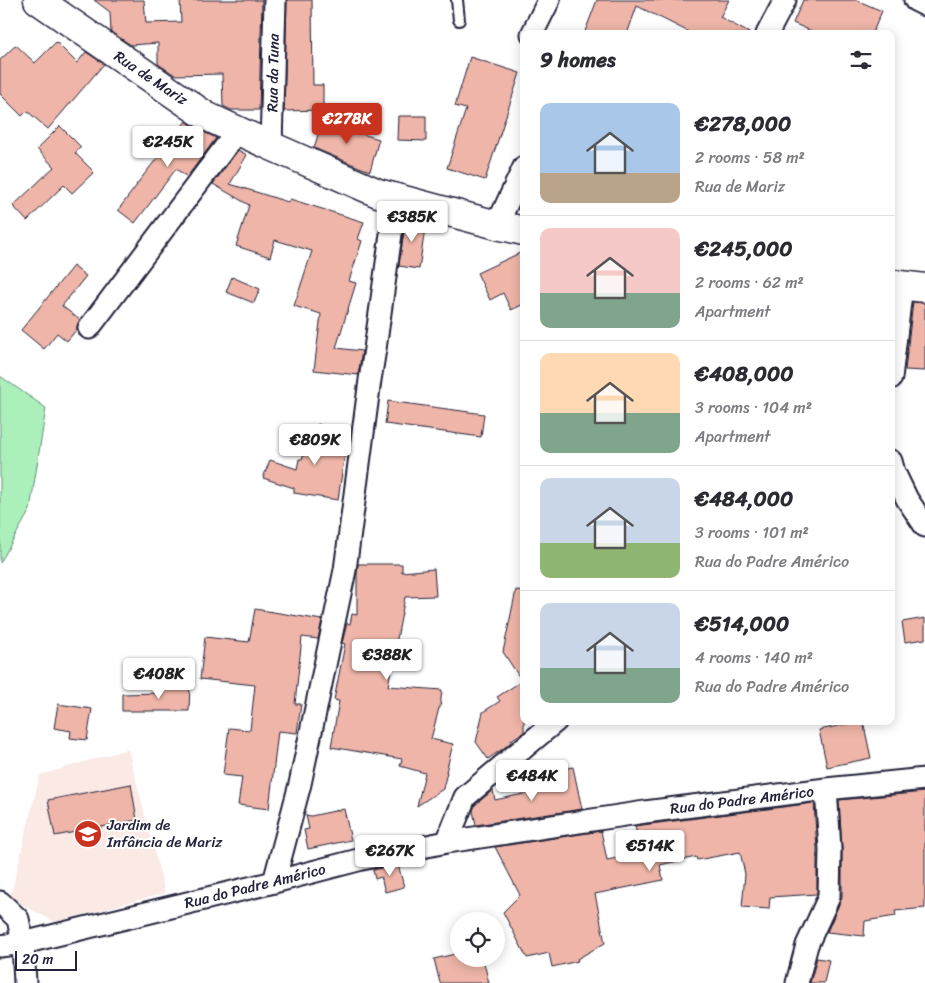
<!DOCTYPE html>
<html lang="en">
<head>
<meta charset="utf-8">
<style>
  :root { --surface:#fff; --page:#f7f7f7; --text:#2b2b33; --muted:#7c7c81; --line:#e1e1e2; --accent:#c8321e }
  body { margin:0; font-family:Sriracha,sans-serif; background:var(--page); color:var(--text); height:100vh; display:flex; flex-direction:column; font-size:19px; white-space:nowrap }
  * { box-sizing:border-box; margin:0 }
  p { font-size:16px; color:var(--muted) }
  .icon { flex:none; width:28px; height:28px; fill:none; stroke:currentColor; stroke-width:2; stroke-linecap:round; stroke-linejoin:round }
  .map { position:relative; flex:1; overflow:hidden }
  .details { position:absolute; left:520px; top:30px; width:375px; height:695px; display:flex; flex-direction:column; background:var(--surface); border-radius:10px; box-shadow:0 2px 12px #0003 }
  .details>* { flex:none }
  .tools { position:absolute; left:450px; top:912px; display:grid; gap:10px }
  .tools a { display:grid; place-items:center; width:55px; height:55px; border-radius:50%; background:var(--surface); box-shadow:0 2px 12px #0003; font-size:25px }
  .scale { position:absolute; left:15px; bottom:12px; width:62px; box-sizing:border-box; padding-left:5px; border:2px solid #22223b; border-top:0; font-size:14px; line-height:18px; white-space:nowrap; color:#22223b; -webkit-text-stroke:4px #fff; paint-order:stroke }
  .price { position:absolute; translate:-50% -42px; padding:0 11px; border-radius:5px; background:#fff; color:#222; font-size:16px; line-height:32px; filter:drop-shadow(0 1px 2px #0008) }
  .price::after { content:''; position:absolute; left:50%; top:30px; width:15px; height:11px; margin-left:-8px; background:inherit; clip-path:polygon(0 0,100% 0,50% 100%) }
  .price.active { background:var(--accent); color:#fff }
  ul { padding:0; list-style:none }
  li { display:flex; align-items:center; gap:15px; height:125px; padding:0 20px }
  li+li { border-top:1px solid var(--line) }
  li span { display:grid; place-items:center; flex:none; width:140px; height:100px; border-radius:10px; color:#555 }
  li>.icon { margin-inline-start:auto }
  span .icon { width:60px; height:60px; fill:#fffc; stroke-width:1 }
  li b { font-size:21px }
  h2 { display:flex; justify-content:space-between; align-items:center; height:60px; padding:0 20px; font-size:21px }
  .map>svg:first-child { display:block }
  .built { fill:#fae9e5 }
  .green { fill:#abf0bb; stroke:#66897b }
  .building { fill:#eeb5a8; stroke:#22223b }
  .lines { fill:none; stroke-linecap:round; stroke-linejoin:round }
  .service-casing { stroke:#22223b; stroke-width:14 }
  .minor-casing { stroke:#22223b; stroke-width:25 }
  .secondary-casing { stroke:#22223b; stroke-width:31 }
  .service { stroke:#fff; stroke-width:10 }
  .minor { stroke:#fff; stroke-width:21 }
  .secondary { stroke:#fff; stroke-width:28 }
  .labels { text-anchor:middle; stroke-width:4; stroke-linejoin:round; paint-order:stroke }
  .street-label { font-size:15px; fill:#22223b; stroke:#fff }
  .poi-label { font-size:15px; fill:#22223b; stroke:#fff; text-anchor:start }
</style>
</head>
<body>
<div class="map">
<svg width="925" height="983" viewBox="0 0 925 983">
  <rect width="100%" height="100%" fill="#fff"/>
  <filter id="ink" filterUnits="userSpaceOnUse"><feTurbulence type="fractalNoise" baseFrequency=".02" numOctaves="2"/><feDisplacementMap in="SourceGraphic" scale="10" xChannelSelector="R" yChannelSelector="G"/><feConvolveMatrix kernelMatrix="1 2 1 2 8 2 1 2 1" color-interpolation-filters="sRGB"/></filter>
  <g filter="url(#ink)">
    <path class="built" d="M128,749L165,893L55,922L10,898L40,775Z"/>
    <path class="green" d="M0,376L46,408L30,510L0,563Z"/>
    <path class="building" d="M94,0H144L146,23L181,22L180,0H262L259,110H231L223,106L222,74L175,75L158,64V43L131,45L111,32L110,12Z
      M287,0H312L313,85H323V110L284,111Z
      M597,0H729L720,17L751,34H693L637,6L627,34H584Z
      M803,0H856L882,11L872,34H818L793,23Z
      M56,42L77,63L86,52L104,64L48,129L27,111L22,116L0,94V60L16,45L35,63Z
      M470,57L520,73L485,180L447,168L466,109L455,106Z
      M398,116H426V141L397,140Z
      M186,121L199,130L216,138L187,177L176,169L135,223L118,210L137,185H136Z
      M322,122L379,139L370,171L359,167L314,148Z
      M60,126L81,147L75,153L94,172L72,193L64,185L27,221L13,206L54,167L37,149Z
      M238,150L247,155L230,184L288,202L290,199L364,222L358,239L362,241L349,281L356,283L336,348L362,351L358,375L314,370L321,314L294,306L312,251L275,240L270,257L236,246L249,205L213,184Z
      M406,217L426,222L419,269L399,266Z
      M524,251V304L511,310L503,293L490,300L477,273Z
      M73,266L86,276L62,306L80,320L77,326V329L67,341L57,333L44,349L21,330Z
      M232,277L260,289L254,303L226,292Z
      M913,302L925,303V371L905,370Z
      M388,401L484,414L481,437L385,424Z
      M318,424L350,439L348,451L344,459L338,500L294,493V488L263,478L270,460L297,469L299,459H302Z
      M358,564H402V572L434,569L436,596L405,597L388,686L442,690L440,708H439L431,739L453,744L446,772H447L443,789L417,806L425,773L400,766L402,759L331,747L339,701L334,700L345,644L342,643L347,623L350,624L352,614L357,615V574Z
      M516,590L524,591V732L511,740L510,743L504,748L488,759L476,742L483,712L500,701L497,697L522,681L503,652Z
      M255,609L322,620L318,639L302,637L295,704H301L297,733L278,731L269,809L238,805L242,777L223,775L229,728L250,730L255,685L200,679L205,637L249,642Z
      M925,618V639L905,642L902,622Z
      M160,685H190L189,711H122V694L160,693Z
      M58,704L92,709L87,740L70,738L71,731L54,728Z
      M861,721H863L871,758L827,767L819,730Z
      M573,767L582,809L476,825L473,811L475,805L493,790L495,800L556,787L553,771Z
      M131,784L137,820L55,836L48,800Z
      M925,792V908L895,911L896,916L865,921L864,936L827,932L840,902L842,897V849L839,800Z
      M814,803L817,849V894L770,897L769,909L742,907L745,874L740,852L697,860L696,857L660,865L663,880L595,894L605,943L577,959L578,961L552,967L549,953L527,958L503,912L520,895L495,847L601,831L607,860L641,853L635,826Z
      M344,809L351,840L308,849L304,830L309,829L306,815L311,816Z
      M398,864L404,887L385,892L381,877L375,879L373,870Z
      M459,953V959H483L489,983H440L434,959Z
      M817,958L829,960L824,983H810Z"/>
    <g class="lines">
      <defs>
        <path id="service" d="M457,0L459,20"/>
        <path id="minor" d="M915,0L925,5
          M532,34L549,0
          M767,34L785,0
          M271,146L275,0
          M497,225L524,167
          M89,328L238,130
          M891,378L902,285
          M891,461L894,472L907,499L925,526
          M447,842L465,797L556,721
          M274,882L300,784L345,570L370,380L375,349L396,198
          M0,902L18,919L23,943L25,983
          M0,946L23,943L274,882L362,859L447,842L645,812L826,789L925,779
          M797,983L807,945L829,897L830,849L826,789"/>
        <path id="secondary" d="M38,0L206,116L271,146L378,193L497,225L524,231
          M891,284L925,288"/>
      </defs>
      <use href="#service" class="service-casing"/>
      <use href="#minor" class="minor-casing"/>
      <use href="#secondary" class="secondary-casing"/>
      <use href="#service" class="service"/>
      <use href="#minor" class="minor"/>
      <use href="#secondary" class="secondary"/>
    </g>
  </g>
  <defs>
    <symbol id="school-disc" viewBox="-11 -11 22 22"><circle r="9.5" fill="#c8321e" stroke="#fff"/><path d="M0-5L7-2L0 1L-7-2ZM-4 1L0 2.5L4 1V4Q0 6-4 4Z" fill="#fff"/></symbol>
  </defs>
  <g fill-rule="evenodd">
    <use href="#school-disc" x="72" y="818" width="32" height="32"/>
  </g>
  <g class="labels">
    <g class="street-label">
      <text transform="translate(273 73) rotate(-89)" y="5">Rua da Tuna</text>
      <text transform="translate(151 78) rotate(34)" y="5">Rua de Mariz</text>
      <text transform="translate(742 800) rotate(-7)" y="5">Rua do Padre Américo</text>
      <text transform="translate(255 886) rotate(-14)" y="5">Rua do Padre Américo</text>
    </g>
    <g class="poi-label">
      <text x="107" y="830">Jardim de<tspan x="107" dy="17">Infância de Mariz</tspan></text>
    </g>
  </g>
</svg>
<div class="tools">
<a><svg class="icon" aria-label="locate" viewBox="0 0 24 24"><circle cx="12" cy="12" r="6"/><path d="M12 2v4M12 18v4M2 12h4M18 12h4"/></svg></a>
</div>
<div class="scale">20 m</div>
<b class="price active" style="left:347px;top:145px">€278K</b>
<b class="price" style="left:168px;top:168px">€245K</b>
<b class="price" style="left:412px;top:243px">€385K</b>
<b class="price" style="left:315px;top:466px">€809K</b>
<b class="price" style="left:387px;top:681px">€388K</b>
<b class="price" style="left:159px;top:700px">€408K</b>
<b class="price" style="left:532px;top:802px">€484K</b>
<b class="price" style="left:650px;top:872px">€514K</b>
<b class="price" style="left:390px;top:877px">€267K</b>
<section class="details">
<h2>9 homes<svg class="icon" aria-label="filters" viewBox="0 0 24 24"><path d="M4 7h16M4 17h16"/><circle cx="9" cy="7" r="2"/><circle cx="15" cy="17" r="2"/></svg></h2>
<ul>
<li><span style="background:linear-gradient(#a9c7e8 70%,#b9a48a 0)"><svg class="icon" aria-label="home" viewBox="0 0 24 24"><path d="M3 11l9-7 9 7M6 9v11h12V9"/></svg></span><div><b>€278,000</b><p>2 rooms · 58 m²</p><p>Rua de Mariz</p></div></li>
<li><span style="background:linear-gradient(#f6c9c9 65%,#7fa58c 0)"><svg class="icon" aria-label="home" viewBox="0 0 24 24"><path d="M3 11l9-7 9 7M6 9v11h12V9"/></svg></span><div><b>€245,000</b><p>2 rooms · 62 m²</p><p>Apartment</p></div></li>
<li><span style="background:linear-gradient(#ffd9b3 60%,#7fa58c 0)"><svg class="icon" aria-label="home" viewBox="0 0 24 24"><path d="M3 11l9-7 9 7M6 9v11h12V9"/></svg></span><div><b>€408,000</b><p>3 rooms · 104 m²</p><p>Apartment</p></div></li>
<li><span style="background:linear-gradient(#c9d6e8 65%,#8fb573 0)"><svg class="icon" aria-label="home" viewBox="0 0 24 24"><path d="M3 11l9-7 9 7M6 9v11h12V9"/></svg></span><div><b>€484,000</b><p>3 rooms · 101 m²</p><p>Rua do Padre Américo</p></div></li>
<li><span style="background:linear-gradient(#c9d6e8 65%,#7fa58c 0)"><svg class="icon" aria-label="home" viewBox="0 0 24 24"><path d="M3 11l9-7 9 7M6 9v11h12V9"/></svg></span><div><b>€514,000</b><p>4 rooms · 140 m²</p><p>Rua do Padre Américo</p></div></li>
</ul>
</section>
</div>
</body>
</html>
